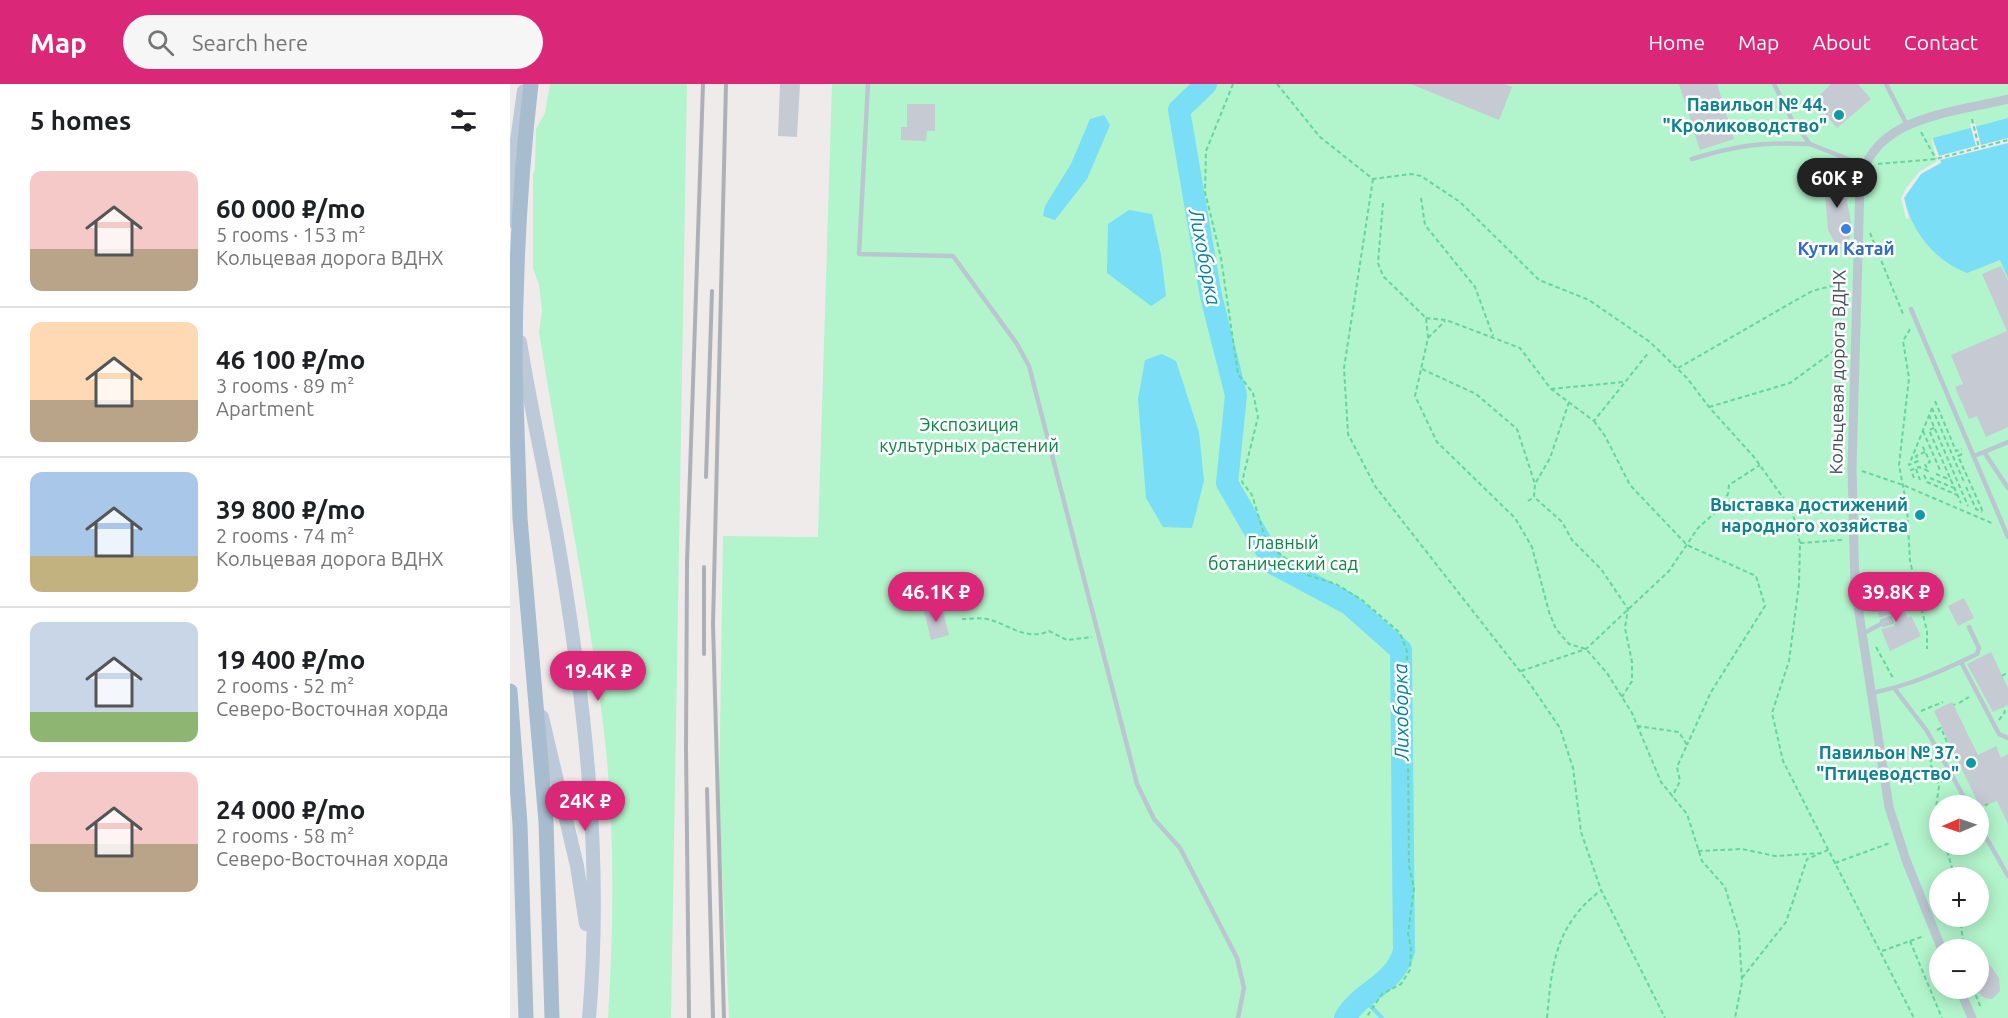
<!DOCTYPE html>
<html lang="en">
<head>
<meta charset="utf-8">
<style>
  :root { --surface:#fff; --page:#f6f6f6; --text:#202124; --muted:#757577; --line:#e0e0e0; --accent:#db2777 }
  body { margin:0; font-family:Ubuntu,sans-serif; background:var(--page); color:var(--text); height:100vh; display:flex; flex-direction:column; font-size:22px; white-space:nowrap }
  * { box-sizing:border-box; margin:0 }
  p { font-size:20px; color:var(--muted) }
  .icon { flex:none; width:33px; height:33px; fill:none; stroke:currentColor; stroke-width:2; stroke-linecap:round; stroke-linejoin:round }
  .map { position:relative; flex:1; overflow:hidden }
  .sheet { display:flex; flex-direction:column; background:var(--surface); width:510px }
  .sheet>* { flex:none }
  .needle { width:39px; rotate:268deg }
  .fabs { position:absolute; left:1419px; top:711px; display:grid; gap:12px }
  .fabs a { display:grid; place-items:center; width:60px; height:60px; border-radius:50%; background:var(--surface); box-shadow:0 3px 15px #0003; font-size:30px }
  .price { position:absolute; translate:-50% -51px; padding:0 14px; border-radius:21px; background:var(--accent); color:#fff; font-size:20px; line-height:39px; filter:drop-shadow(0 2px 3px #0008) }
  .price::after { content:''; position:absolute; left:50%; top:36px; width:18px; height:14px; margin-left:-9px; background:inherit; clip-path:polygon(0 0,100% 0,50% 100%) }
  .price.active { background:#222; color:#fff }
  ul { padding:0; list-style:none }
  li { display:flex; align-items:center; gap:18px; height:150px; padding:0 30px }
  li+li { border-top:2px solid var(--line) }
  li span { display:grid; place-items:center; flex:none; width:168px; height:120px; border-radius:12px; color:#555 }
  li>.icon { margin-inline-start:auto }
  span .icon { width:72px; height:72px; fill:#fffc; stroke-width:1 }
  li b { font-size:26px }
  h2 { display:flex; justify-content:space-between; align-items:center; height:72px; padding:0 30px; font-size:26px }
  header { display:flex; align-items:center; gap:36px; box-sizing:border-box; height:84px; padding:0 30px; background:var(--accent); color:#fff }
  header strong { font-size:28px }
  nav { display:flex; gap:33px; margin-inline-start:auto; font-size:21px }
  .search { width:420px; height:54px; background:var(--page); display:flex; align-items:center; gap:15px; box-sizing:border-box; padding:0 21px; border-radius:33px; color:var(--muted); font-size:22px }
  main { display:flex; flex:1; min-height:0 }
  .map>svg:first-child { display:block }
  .green { fill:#b2f4cb; fill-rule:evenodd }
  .water { fill:#79def6 }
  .pier { fill:#efebeb }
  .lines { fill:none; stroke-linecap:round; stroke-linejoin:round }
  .stream { stroke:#79def6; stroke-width:4 }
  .river { stroke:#79def6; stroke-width:22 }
  .building { fill:#c6cad2 }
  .path { stroke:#66d59d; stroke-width:2; stroke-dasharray:4.5 3; stroke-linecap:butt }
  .service { stroke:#bac7d0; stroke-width:4.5 }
  .minor { stroke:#bac7d0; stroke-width:9 }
  .secondary { stroke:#bbc9d8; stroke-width:14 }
  .primary { stroke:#a7bccf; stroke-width:15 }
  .rail { stroke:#adb1b7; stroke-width:4 }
  .primary-bridge { stroke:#a7bccf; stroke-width:15 }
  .culture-dot { fill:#0f9aa8; stroke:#fff; stroke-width:2 }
  .shop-dot { fill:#3f7fe0; stroke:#fff; stroke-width:2 }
  .labels { text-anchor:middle; stroke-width:5; stroke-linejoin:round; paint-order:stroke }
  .culture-label { font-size:18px; font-weight:bold; fill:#0d838f; stroke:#fff; text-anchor:end }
  .shop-label { font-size:18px; font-weight:bold; fill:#366cbe; stroke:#fff }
  .street-label { font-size:18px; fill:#424f5b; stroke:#fff }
  .park-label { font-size:18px; fill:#0b8446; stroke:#fff }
  .water-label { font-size:20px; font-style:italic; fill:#0281a0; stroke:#fff }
</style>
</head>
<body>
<header>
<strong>Map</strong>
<div class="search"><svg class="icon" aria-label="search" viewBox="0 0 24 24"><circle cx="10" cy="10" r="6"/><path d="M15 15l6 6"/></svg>Search here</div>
<nav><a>Home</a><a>Map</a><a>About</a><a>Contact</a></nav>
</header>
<main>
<section class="sheet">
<h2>5 homes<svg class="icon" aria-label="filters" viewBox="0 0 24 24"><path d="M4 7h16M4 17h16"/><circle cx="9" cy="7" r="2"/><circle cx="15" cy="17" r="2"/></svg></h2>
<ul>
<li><span style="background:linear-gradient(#f6c9c9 65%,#b9a48a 0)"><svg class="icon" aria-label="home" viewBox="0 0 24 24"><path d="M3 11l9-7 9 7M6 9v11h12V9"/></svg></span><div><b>60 000 ₽/mo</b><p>5 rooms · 153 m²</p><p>Кольцевая дорога ВДНХ</p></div></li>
<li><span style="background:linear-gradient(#ffd9b3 65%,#b9a48a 0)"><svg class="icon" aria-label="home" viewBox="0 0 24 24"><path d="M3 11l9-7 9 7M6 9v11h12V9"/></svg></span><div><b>46 100 ₽/mo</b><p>3 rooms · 89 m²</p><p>Apartment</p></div></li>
<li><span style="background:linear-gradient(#a9c7e8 70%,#c2b280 0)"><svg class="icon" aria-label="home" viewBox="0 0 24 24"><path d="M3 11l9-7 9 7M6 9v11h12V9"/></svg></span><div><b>39 800 ₽/mo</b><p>2 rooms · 74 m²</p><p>Кольцевая дорога ВДНХ</p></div></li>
<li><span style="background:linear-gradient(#c9d6e8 75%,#8fb573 0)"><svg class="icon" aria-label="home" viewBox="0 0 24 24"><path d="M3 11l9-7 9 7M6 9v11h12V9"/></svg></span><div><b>19 400 ₽/mo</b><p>2 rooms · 52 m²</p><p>Северо-Восточная хорда</p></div></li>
<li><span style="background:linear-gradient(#f6c9c9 60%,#b9a48a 0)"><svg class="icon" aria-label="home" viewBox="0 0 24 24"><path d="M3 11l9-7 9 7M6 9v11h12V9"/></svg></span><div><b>24 000 ₽/mo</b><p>2 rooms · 58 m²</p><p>Северо-Восточная хорда</p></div></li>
</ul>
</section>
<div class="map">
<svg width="1498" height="934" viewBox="0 0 1498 934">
  <rect width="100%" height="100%" fill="#efebeb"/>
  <path class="green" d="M40,0H177L161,934H98C104,839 105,742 94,648C78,513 50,381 29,248L32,227L29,201L23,184V90L25,85L26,45L35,29Z
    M322,0H1498V934H219L209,717L213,452L308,453ZM1430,722H1468V760H1430ZM1430,794H1468V832H1430ZM1430,866H1468V904H1430Z"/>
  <path class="water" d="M594,31L600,41L577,95L545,136L533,132L535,122L561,80L580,35Z
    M1498,34V194L1490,176L1457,189C1424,176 1402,148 1394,114C1402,99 1413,83 1431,79L1423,54Z
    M619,126L642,130L651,171L656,212L641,222L597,189L598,140Z
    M652,270L666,277L689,348L694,397L682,444L653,443L636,414L628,315L635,276Z"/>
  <path class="pier" d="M1465,39L1471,61L1498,54V59L1430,76L1431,79L1411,90L1394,114L1399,134L1396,135L1391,114L1397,103L1409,88L1427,77L1421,53L1429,72L1466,62L1460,40Z"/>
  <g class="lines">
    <path class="stream" d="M853,914L872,934"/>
    <path class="river" d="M696,0L669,26L701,212L726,311L717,399L764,480L839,520L891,566L894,867C884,902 852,905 835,934"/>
  </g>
  <path class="building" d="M270,0H290L287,53L268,52Z
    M901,0H995L1002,3L989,36Z
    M1169,0H1207L1224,55L1190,66Z
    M1321,0H1348L1361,15L1327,44L1304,17Z
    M397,20H425V47H417L416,57L391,56V43H397Z
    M1326,88L1333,96L1341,138L1340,154L1334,160L1325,159L1318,146L1314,96L1319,89Z
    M1491,182L1498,197V343L1476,353L1467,332L1459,335L1445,303L1453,300L1441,271L1497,247L1472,190Z
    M1384,511L1387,527L1393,524L1398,534L1401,532L1411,552L1380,567L1371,545L1384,542L1386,537L1381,530L1369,534L1368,528H1363L1361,516Z
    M1454,514L1464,534L1448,542L1438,522Z
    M432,523L439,551L421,556L414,527Z
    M1481,568L1498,604V621L1483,628L1457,580Z
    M1442,618L1468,671L1486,662L1491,674L1498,670V740L1487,717L1470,723L1424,627Z
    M1468,879L1480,881L1489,894L1490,907L1482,915L1475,914L1468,909Z"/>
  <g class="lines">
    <path class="path" d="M723,0L696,67L695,108L711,174L728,290L743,309L748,333L732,398L742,411L757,460L797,491L826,500L852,516L890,549L897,567L899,782L904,804L898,850L901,864L900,886L891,900L872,910L856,934
      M767,0L810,53L863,95L901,90L911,92L950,118L1029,196L1079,216L1140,258L1177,294L1199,323L1244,373L1282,426L1290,459L1289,500L1279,577L1262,629L1273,677L1404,934
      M1462,35L1469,64
      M1411,48L1426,75
      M1368,80L1426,75L1498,56
      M863,95L834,284L838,350L865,402L1020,600L1050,644L1063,684L1071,748L1091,806L1155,934
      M911,114L915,141L965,203L983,252
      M873,119L868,179L873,192L916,234L918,254L905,312L927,358L1005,434L1022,463L1039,528L1046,545L1059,560L1076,565L1097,589L1122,629L1151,698L1177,730L1192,777L1215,803L1229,849L1232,898L1225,934
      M1360,149L1393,230
      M916,234L936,236L1010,264L1041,305L1084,337L1139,268
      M1400,245L1393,257L1399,294L1389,381L1397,423L1400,477L1417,547V565
      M918,254L935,237
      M1168,284L1302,207L1337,198
      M912,285L966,310L1007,345L1025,400
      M1041,305L1113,298
      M1425,317L1446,367L1452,365
      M1059,318L1040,374L1025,400L1024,413L1052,438L1062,456L1091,485L1118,525L1115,544L1122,578V597L1112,613
      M1199,323L1280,299L1335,259
      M1422,324L1454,398
      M1419,331L1458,422
      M1084,337L1095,352L1120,401L1177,461L1246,492L1255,522L1201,608L1177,661
      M1424,344L1419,346L1451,419
      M1413,347L1430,386
      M1415,368L1406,372L1408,377L1399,381L1422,324
      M1452,370L1448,372L1473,428
      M1406,385L1410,396
      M1352,387L1393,401L1484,440
      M1426,390L1441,396
      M1414,391L1417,398L1447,411
      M1404,394L1401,386L1409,383L1418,387L1415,380L1420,378L1412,361
      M1420,394L1444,404
      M1456,403L1466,425L1472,428
      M1018,417L1024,413
      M1290,459L1332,456
      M452,535C461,535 472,533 481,536C500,542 518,557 539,547L557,556L582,553
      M1366,563L1383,594
      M1011,587L1076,565L1159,487L1188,444L1209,425L1218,410L1219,401L1250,381
      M1492,592L1498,588
      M1449,619L1459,613
      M1444,621L1445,620
      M1411,627L1433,618
      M1489,636L1495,628L1493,623
      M1127,642L1169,648L1177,661L1167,683L1170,697L1162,713
      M1427,646L1431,644L1437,658
      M1422,674L1420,679L1429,702L1425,730L1430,745
      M1468,725L1478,720
      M1435,760L1445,794
      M1188,767L1232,765L1265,772L1311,769L1318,766
      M1325,779L1380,759
      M1450,832L1454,866
      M1400,857L1432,934
      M1372,867L1414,852
      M1232,894L1276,838L1297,775L1311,769
      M1463,904L1471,924
      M1037,934C1042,880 1045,842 1090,807"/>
    <path class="service" d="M358,0L349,170L443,172L507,260L519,282L627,700L644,735L670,764L727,874L734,904L728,934
      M1264,0L1282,36L1300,60L1353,81
      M1376,0L1397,41
      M1182,75C1227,61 1253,58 1300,60
      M1401,225L1498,453
      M1474,368L1498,404
      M1464,372L1498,358
      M1372,537L1380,534
      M1372,539L1374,541L1382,538
      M1352,550L1371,540
      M1451,578L1489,650L1498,654
      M1384,604L1417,647L1459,722
      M1361,609C1399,602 1432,587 1467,570L1469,564L1459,543
      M1468,739L1498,792"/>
    <path class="minor" d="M1432,866L1396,776L1379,723L1345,503L1342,384L1350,100C1361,32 1443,29 1498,15
      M1449,904L1462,934"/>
    <path class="secondary" d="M3,137V85L14,7
      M10,258C21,327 37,395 49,464C75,619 93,776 79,934
      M32,633L67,782L76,840"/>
    <path class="primary" d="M5,286L10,434L36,738L42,934
      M0,607L10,740L16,934"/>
    <path class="rail" d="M196,393L202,207
      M194,483V570
      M197,705L203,934
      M179,934L176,663L177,479L193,0
      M214,934L203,540L216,0"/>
    <path class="primary-bridge" d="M5,286C5,190 10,95 21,0"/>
  </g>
  <g class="culture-dot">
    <circle cx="1329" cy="31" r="6"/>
    <circle cx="1410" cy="431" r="6"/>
    <circle cx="1461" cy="679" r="6"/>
  </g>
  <circle class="shop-dot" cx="1336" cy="145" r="6"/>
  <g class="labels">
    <g class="culture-label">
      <text x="1317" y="27">Павильон № 44.<tspan x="1317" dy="21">"Кролиководство"</tspan></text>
      <text x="1398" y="427">Выставка достижений<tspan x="1398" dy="21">народного хозяйства</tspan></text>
      <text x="1449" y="675">Павильон № 37.<tspan x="1449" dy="21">"Птицеводство"</tspan></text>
    </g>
    <g class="shop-label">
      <text x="1336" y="171">Кути Катай</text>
    </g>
    <g class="street-label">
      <text transform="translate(1328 288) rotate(-89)" y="6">Кольцевая дорога ВДНХ</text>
    </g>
    <g class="park-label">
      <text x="459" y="347">Экспозиция<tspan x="459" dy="21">культурных растений</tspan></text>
      <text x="773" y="465">Главный<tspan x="773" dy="21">ботанический сад</tspan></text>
    </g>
    <g class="water-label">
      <text transform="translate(695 173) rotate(79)" y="7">Лихоборка</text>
      <text transform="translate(891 628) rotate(-91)" y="7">Лихоборка</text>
    </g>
  </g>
</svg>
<div class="fabs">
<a><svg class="needle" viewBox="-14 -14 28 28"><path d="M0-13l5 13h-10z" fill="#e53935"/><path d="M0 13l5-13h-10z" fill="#757577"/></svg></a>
<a>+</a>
<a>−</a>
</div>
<b class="price active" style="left:1327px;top:125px">60K ₽</b>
<b class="price" style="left:426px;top:539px">46.1K ₽</b>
<b class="price" style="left:1386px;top:539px">39.8K ₽</b>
<b class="price" style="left:88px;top:618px">19.4K ₽</b>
<b class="price" style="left:75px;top:748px">24K ₽</b>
</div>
</main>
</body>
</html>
